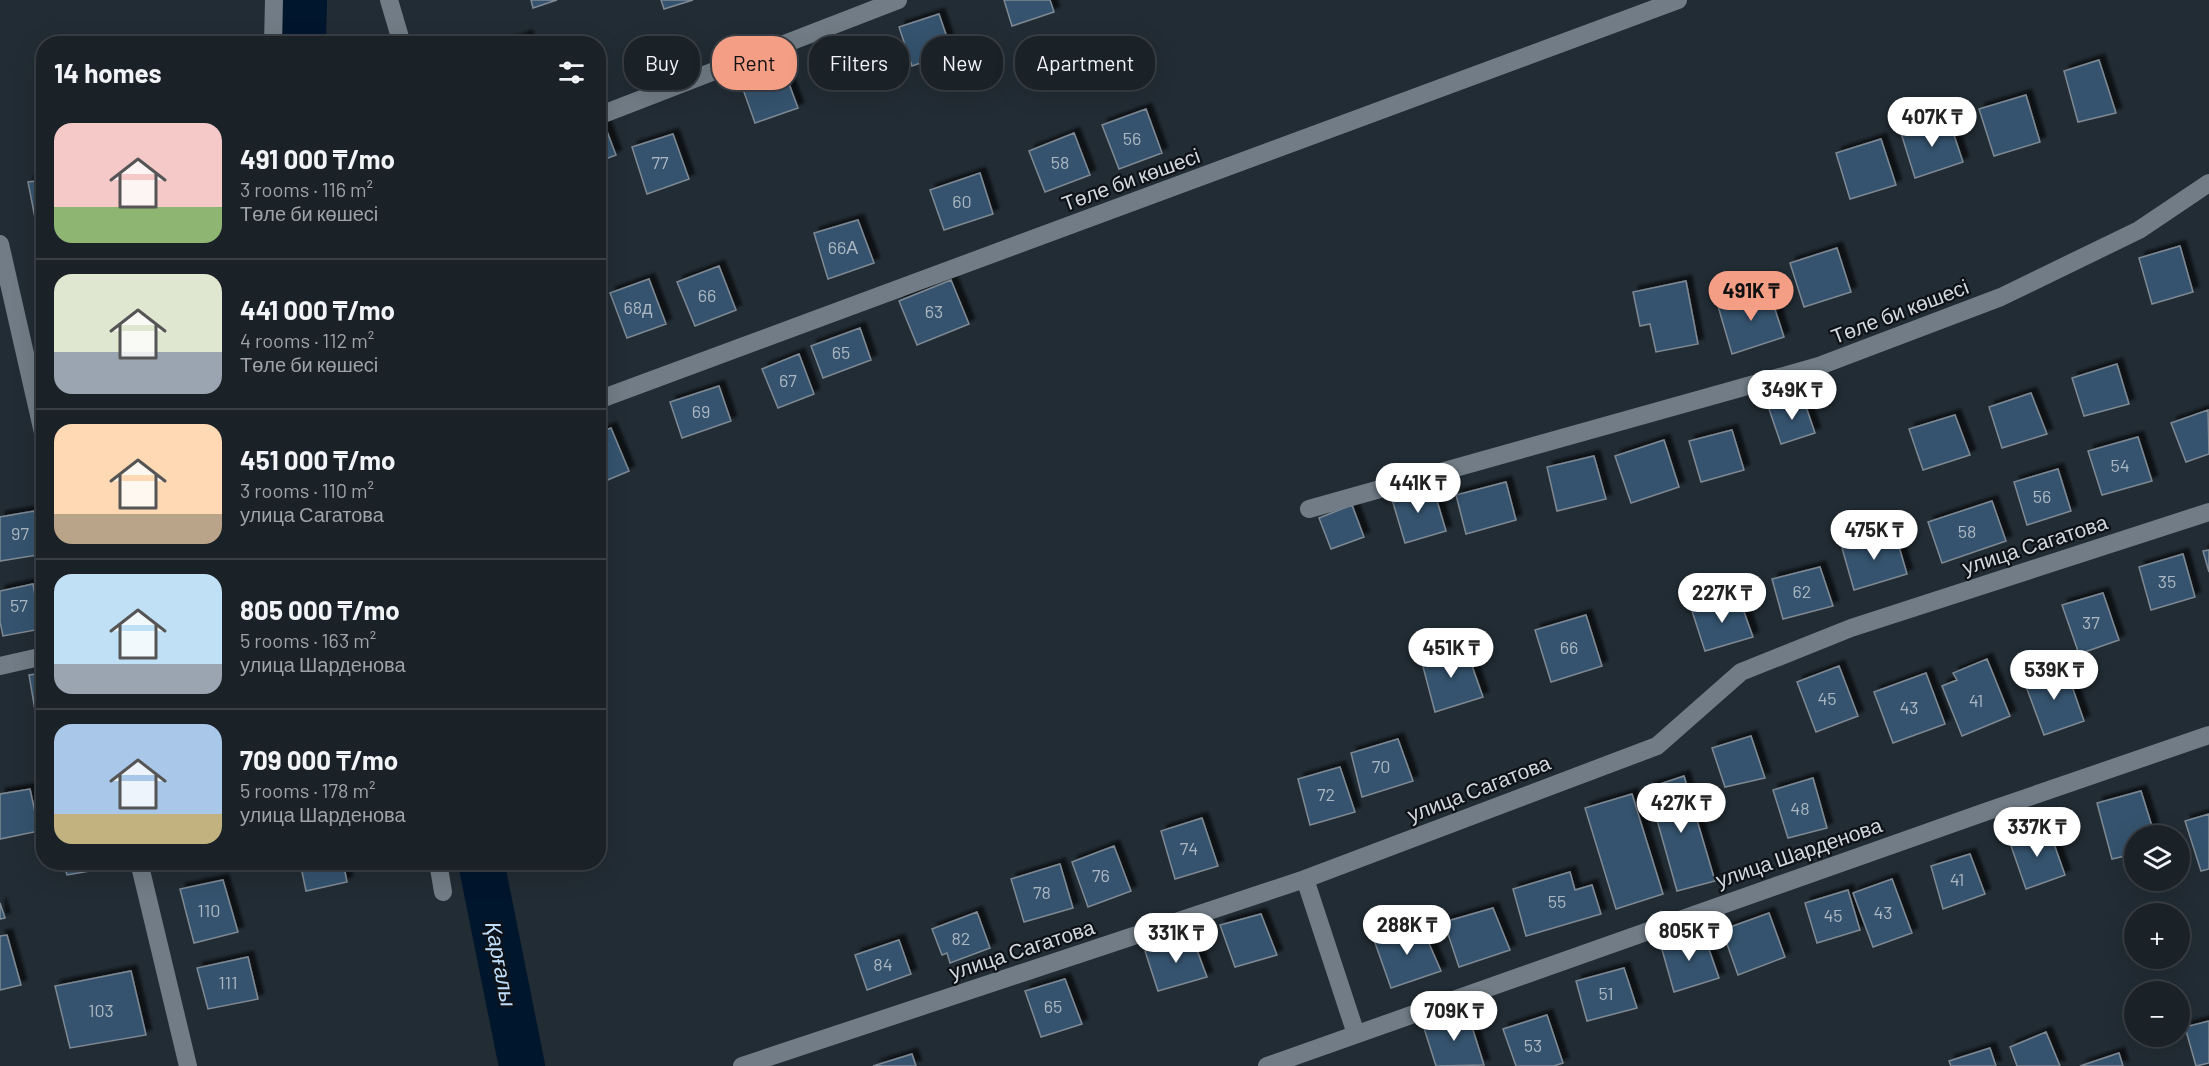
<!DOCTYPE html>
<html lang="en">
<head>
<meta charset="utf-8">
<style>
  :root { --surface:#1a2127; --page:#272e33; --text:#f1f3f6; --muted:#9fa3a7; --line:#383e44; --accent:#f49e86 }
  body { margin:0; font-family:Barlow,sans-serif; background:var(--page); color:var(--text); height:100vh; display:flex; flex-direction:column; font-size:22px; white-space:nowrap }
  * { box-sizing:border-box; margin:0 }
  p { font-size:20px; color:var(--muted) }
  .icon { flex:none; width:33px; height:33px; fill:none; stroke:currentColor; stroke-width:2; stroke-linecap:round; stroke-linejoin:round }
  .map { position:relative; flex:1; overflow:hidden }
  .panel { position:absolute; left:36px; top:36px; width:570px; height:834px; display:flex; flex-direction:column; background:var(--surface); border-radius:24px; box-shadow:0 6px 24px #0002,0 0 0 2px var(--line) }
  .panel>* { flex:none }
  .top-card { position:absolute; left:624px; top:36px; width:570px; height:54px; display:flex; gap:12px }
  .tools { position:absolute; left:2124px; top:825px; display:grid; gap:12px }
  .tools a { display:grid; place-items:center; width:66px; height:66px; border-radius:50%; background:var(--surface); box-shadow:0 6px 24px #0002,0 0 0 2px var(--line); font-size:30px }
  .price { position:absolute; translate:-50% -51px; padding:0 14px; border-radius:21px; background:#fff; color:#222; font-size:20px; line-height:39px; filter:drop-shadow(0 2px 3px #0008) }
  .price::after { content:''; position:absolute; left:50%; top:36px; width:18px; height:14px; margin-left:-9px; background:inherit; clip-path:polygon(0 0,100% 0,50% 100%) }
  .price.on { background:var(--accent); color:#111 }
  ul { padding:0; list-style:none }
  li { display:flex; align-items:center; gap:18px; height:150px; padding:0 18px }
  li+li { border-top:2px solid var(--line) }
  li span { display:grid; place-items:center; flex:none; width:168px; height:120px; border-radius:18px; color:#555 }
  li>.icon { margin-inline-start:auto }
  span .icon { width:72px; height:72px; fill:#fffc; stroke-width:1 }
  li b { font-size:26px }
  h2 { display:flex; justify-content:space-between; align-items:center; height:72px; padding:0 18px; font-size:26px }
  .pill { padding:0 21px; border-radius:24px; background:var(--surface); box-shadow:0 6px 24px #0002,0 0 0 2px var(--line); font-size:21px; line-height:54px }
  .pill.on { background:var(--accent); color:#111 }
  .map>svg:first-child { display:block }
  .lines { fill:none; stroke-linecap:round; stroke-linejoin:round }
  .river { stroke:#00162d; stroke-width:46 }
  .building { fill:#35536e; stroke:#7e8994; stroke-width:1.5; filter:url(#shadow) }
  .minor { stroke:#717c86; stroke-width:18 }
  .labels { text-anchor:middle; stroke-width:4.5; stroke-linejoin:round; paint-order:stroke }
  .number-label { font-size:18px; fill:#abb7c2 }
  .street-label { font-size:21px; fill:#d2d8de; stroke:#0f1317 }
  .water-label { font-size:22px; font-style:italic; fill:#bfdefb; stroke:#0f1317 }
</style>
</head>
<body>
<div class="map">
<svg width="2209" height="1066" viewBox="0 0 2209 1066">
  <defs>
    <filter id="shadow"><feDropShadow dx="5.5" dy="-5.5" stdDeviation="1.5" flood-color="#0009"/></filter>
  </defs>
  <rect width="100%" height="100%" fill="#222c34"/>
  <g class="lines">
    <path class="river" d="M303,44L304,0
      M481,862L522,1066"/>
  </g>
  <path class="building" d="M531,0H557L533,8Z
    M661,0H693L664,9Z
    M1004,0H1050L1054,12L1012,26Z
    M939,14L952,52L912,66L899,27Z
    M527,36L529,44H504Z
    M2099,60L2116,113L2078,122L2064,71Z
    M781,62L798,108L755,123L738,75Z
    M2026,95L2040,142L1994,156L1979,109Z
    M1146,109L1162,153L1119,169L1102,125Z
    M1948,117L1963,162L1915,178L1901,133Z
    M605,126L616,155L598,162V129Z
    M1074,133L1090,175L1045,192L1029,151Z
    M673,134L689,179L647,194L632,147Z
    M1881,139L1896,185L1850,199L1836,153Z
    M980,173L993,214L944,230L930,190Z
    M44,180V217L35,218L28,182Z
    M858,220L874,263L828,279L814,233Z
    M2180,246L2193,292L2152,304L2139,258Z
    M1837,248L1851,292L1804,307L1790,263Z
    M719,266L736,310L695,326L677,282Z
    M649,279L666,324L627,338L610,293Z
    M951,280L969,324L917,345L899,301Z
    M1686,281L1698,344L1656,352L1650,324L1640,326L1633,292Z
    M1769,291L1784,337L1732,354L1718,306Z
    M860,328L871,360L823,378L811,346Z
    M799,354L814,394L778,408L762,369Z
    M2117,364L2129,404L2084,416L2072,378Z
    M719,386L731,421L682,438L670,402Z
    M2031,393L2047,434L2002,448L1989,407Z
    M1803,398L1815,433L1781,444L1769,409Z
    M2208,410L2209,454L2186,462L2171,423Z
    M1955,415L1970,455L1923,470L1909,429Z
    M611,428L629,471L598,484V433Z
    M1732,430L1744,470L1701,482L1689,441Z
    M2138,437L2152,481L2102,495L2088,451Z
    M1664,440L1679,487L1631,503L1615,456Z
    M1594,456L1606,499L1557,511L1547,467Z
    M2058,469L2071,511L2027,525L2014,482Z
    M1506,482L1516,520L1466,534L1456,495Z
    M1432,484L1446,531L1405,543L1391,496Z
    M1992,501L2006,541L1942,563L1928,522Z
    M1352,505L1364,537L1331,549L1319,518Z
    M34,511L44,554L0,561V517Z
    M1895,533L1907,574L1854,590L1842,548Z
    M2209,550V572L2203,551Z
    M2183,554L2195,597L2151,610L2139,567Z
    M1820,567L1833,606L1783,619L1772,579Z
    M33,584L41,629L3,636L0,622V591Z
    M2103,593L2119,640L2079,654L2062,605Z
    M1739,598L1753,637L1705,651L1692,611Z
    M1586,615L1602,666L1551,682L1535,630Z
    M1465,646L1483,697L1435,712L1421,659Z
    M1987,659L2010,716L1962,736L1942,686L1957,680L1953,673Z
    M1839,666L1858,716L1816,732L1797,682Z
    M2065,666L2084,721L2044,735L2024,681Z
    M44,673V708L35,710L29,675Z
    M1926,673L1945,724L1893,743L1874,692Z
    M1751,736L1765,778L1725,787L1712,748Z
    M1398,739L1413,781L1362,797L1351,753Z
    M1340,767L1355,812L1310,825L1298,779Z
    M1684,776L1715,881L1677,891L1648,788Z
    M1813,778L1827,828L1788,838L1773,790Z
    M30,789L39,831L0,839V794Z
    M2141,791L2155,836H2134V854L2112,859L2097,803Z
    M1632,794L1663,894L1616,909L1585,808Z
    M2209,814V869L2201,871L2185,821Z
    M1202,818L1218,866L1175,879L1161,831Z
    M2048,827L2065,875L2026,889L2009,840Z
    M1114,846L1131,891L1088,907L1072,862Z
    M1970,854L1985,894L1943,909L1931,866Z
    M63,862H106L108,868L67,875Z
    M300,862H343L347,882L306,891Z
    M1060,864L1073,908L1024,922L1011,879Z
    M1570,872L1575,890L1592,885L1601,914L1526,936L1513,889Z
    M1892,879L1912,933L1873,947L1853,893Z
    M223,880L238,932L194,943L180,889Z
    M1848,890L1860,930L1817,943L1805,903Z
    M0,903L5,918L0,919Z
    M1493,908L1510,950L1459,967L1444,922Z
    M977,912L990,948L950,963L947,953L942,955L932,929Z
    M1769,913L1785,957L1738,975L1722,930Z
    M1261,914L1277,955L1235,967L1220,925Z
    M1421,925L1441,971L1391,988L1374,940Z
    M1703,932L1719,978L1674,992L1661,946Z
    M7,935L21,985L0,990V936Z
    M1192,937L1207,977L1158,991L1145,951Z
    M899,940L911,974L867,990L855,955Z
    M248,957L258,999L208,1009L197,968Z
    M1624,968L1637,1008L1587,1021L1576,981Z
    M131,971L146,1035L70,1048L55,986Z
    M1065,979L1082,1024L1041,1037L1025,991Z
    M1467,1011L1484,1065L1436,1066L1423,1025Z
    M1547,1015L1563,1063L1554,1066H1516L1503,1029Z
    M2209,1021V1063L2196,1066L2185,1027Z
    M2046,1032L2060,1066H2017L2010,1047Z
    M1990,1048L1996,1066H1951L1949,1061Z
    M2119,1053L2123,1066H2080Z
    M912,1054L916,1066H873Z"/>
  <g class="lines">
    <path class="minor" d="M389,0L402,44
      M273,44L274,0
      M598,116L898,0
      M0,244L44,437
      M598,400L1678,0
      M1309,509L1819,366L2001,297L2139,230L2209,183
      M0,666L44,656
      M139,862L188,1066
      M438,862L443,892
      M1305,879L1356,1034
      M742,1066L1305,879L1657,746L1741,672L1851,628L2209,512
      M1267,1066L1988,811L2209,735"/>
  </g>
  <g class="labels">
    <g class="number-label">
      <text x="1132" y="145">56</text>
      <text x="660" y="169">77</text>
      <text x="1060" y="169">58</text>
      <text x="962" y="208">60</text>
      <text x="843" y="254">66А</text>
      <text x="707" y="302">66</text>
      <text x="638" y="314">68д</text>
      <text x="934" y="318">63</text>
      <text x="841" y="359">65</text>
      <text x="788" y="387">67</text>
      <text x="701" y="418">69</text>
      <text x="2120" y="472">54</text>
      <text x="2042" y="503">56</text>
      <text x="1967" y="538">58</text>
      <text x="20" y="540">97</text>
      <text x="2167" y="588">35</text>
      <text x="1802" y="598">62</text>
      <text x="19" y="612">57</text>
      <text x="2091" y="629">37</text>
      <text x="1569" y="654">66</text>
      <text x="1827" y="705">45</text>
      <text x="1976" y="707">41</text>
      <text x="1909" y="714">43</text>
      <text x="1381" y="773">70</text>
      <text x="1326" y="801">72</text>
      <text x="1800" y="815">48</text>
      <text x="1189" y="855">74</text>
      <text x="1101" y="882">76</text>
      <text x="1957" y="886">41</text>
      <text x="1042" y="899">78</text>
      <text x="1557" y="908">55</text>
      <text x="209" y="917">110</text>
      <text x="1883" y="919">43</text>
      <text x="1833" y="922">45</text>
      <text x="961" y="945">82</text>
      <text x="883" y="971">84</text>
      <text x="228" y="989">111</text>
      <text x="1606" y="1000">51</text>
      <text x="1053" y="1013">65</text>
      <text x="101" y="1017">103</text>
      <text x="1533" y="1052">53</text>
    </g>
    <g class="street-label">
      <text transform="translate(1131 180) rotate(-20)" y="7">Төле би көшесі</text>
      <text transform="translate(1900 312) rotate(-21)" y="7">Төле би көшесі</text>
      <text transform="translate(2035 545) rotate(-18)" y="7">улица Сагатова</text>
      <text transform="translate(1479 789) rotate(-21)" y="7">улица Сагатова</text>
      <text transform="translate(1799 853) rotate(-19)" y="7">улица Шарденова</text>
      <text transform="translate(1022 950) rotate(-18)" y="7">улица Сагатова</text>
    </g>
    <g class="water-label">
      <text transform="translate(501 964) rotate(79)" y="8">Қарғалы</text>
    </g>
  </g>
</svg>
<div class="tools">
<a><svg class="icon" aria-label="layers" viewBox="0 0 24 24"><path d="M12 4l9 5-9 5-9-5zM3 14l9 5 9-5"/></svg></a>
<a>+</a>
<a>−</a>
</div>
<b class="price" style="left:1932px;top:148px">407K ₸</b>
<b class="price on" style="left:1751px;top:322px">491K ₸</b>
<b class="price" style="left:1792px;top:421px">349K ₸</b>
<b class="price" style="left:1418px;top:514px">441K ₸</b>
<b class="price" style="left:1874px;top:561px">475K ₸</b>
<b class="price" style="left:1722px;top:624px">227K ₸</b>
<b class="price" style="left:1451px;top:679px">451K ₸</b>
<b class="price" style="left:2054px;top:701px">539K ₸</b>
<b class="price" style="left:1681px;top:834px">427K ₸</b>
<b class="price" style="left:2037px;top:858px">337K ₸</b>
<b class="price" style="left:1407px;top:956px">288K ₸</b>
<b class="price" style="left:1689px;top:962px">805K ₸</b>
<b class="price" style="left:1176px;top:964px">331K ₸</b>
<b class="price" style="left:1454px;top:1042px">709K ₸</b>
<div class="top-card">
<a class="pill">Buy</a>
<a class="pill on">Rent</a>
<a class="pill">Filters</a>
<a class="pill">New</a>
<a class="pill">Apartment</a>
</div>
<section class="panel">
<h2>14 homes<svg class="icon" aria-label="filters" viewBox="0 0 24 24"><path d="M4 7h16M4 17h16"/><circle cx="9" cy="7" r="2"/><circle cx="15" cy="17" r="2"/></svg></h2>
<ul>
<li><span style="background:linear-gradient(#f6c9c9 70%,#8fb573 0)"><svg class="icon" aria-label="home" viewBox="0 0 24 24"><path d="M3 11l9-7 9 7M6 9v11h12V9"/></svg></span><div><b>491 000 ₸/mo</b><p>3 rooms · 116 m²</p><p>Төле би көшесі</p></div></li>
<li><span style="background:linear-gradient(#dfe7d0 65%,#9aa5b1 0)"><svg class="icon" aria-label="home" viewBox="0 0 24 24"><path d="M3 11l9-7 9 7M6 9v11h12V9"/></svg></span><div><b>441 000 ₸/mo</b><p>4 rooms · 112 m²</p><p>Төле би көшесі</p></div></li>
<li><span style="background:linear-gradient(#ffd9b3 75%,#b9a48a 0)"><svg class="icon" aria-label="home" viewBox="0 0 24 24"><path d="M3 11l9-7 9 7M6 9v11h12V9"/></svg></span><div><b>451 000 ₸/mo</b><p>3 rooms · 110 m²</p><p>улица Сагатова</p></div></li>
<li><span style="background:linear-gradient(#bfe0f5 75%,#9aa5b1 0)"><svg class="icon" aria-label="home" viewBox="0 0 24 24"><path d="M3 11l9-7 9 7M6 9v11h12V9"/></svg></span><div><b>805 000 ₸/mo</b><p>5 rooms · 163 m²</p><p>улица Шарденова</p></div></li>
<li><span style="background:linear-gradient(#a9c7e8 75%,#c2b280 0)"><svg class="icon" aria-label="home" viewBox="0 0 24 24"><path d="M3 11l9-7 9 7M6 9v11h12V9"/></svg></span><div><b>709 000 ₸/mo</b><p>5 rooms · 178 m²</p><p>улица Шарденова</p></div></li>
</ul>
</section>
</div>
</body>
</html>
